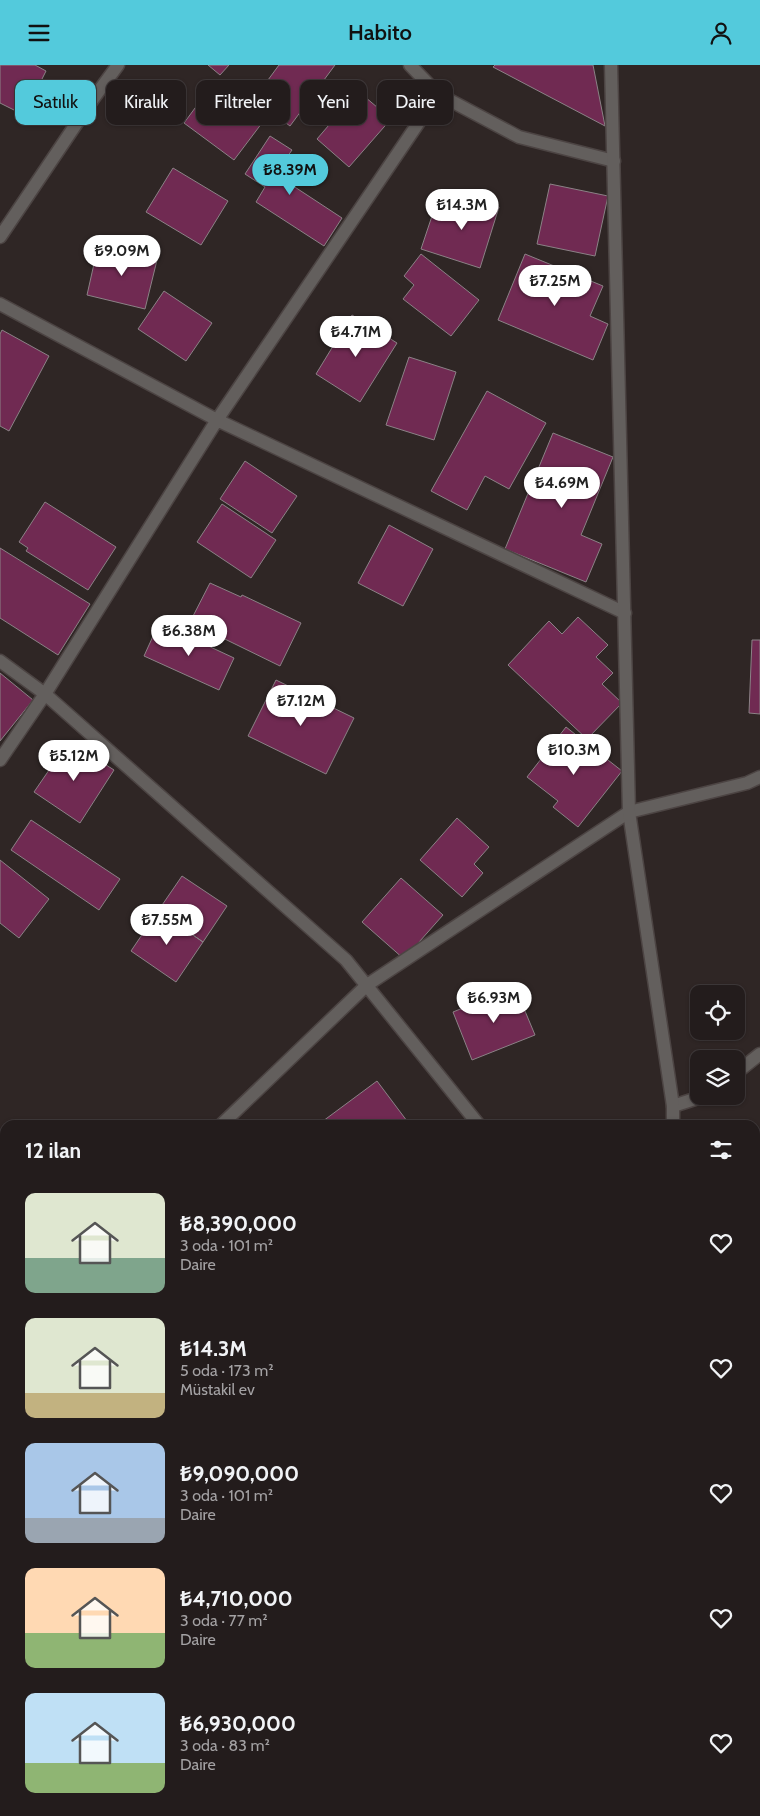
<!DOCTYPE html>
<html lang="tr">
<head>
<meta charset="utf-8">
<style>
  :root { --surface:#231c1c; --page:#2b2525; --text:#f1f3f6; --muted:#a3a1a3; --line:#403a3b; --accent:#53cadc }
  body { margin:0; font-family:Cabin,sans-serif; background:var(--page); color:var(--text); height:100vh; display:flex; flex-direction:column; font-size:19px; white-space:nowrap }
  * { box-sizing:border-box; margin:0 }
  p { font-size:16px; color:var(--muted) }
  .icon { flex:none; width:28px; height:28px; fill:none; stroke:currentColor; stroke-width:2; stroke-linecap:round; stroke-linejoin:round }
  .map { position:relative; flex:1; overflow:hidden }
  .details { position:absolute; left:0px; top:1055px; width:760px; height:696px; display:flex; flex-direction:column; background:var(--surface); border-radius:15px 15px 0 0; box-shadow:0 1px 4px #0004,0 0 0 1px var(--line) }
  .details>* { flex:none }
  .hud { position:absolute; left:15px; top:15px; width:500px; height:45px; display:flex; gap:10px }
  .fabs { position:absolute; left:690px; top:920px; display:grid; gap:10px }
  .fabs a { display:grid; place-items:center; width:55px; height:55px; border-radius:10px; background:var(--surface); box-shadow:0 1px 4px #0004,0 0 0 1px var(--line); font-size:25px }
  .price { position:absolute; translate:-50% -42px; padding:0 11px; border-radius:18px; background:#fff; color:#222; font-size:16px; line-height:32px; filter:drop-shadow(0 1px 2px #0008) }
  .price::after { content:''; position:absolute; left:50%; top:30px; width:15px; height:11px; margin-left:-8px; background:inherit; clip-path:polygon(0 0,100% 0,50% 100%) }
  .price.current { background:var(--accent); color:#111 }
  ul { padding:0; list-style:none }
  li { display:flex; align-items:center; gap:15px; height:125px; padding:0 25px }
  li span { display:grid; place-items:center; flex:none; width:140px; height:100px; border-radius:10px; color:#555 }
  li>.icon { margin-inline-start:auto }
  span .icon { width:60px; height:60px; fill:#fffc; stroke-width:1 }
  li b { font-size:21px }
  h2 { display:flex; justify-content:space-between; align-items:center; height:60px; padding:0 25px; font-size:21px }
  .chip { padding:0 18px; border-radius:10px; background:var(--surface); box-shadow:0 1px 4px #0004,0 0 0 1px var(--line); font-size:18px; line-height:45px }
  .chip.current { background:var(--accent); color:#111 }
  header { display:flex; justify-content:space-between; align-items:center; height:65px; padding:0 25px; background:var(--accent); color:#111; font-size:22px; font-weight:600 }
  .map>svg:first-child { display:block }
  .building { fill:#702a52; stroke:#8b8286 }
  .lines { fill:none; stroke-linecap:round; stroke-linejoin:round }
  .minor-casing { stroke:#4c4443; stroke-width:15 }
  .tertiary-casing { stroke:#4c4443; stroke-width:15 }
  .minor { stroke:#635f5d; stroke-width:12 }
  .tertiary { stroke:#635f5d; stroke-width:12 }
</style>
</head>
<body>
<header><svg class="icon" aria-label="menu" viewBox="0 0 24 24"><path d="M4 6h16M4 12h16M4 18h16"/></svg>Habito<svg class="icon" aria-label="person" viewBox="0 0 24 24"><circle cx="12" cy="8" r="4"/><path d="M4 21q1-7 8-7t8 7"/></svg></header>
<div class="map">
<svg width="760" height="1751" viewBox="0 0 760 1751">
  <rect width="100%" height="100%" fill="#2f2625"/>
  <path class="building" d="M0,0H35L46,6L24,50L0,38Z
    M208,0H229L220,10Z
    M279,0H335L290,61L254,34Z
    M495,0H593L605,61L493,2Z
    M212,20L262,58L234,95L184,58Z
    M358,26L391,54L349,102L317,74Z
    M270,71L292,85L275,109L342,153L324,181L256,137L265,122L245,109Z
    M173,103L228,136L201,180L146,147Z
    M550,119L608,131L595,191L537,179Z
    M456,129L499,142L480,203L421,184L433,148L449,153Z
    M98,181L157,195L145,244L87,230Z
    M421,189L479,235L451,271L403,234L414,220L404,211Z
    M525,189L603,221L590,251L608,259L593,295L498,255Z
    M164,226L212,258L186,296L138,264Z
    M352,250L397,278L360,337L316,309Z
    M2,265L49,291L9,366L0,361V269Z
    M409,292L456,307L434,375L386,360Z
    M487,326L546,358L509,424L485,411L467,445L431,426Z
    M553,368L613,392L581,470L602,479L586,517L505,484Z
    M245,396L297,431L272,468L220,434Z
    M45,437L116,482L88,525L26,486L28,483L19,477Z
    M222,439L276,475L251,513L197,477Z
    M389,460L433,484L403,541L358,518Z
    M0,483L90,539L58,590L0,553Z
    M210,518L241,532L242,530L301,558L280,601L190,557Z
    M578,552L608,580L596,592L613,608L602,619L622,638L587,674L508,600L549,556L562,569Z
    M159,558L234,593L219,625L144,591Z
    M752,575H760V649L749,648Z
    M0,608L33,635L0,676Z
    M276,615L354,653L326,709L248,671Z
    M566,662L622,706L578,762L553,742L558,736L527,712Z
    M69,676L114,705L80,758L34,727Z
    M457,753L489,782L474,799L483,808L462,832L420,795Z
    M31,755L120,814L99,845L11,785Z
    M0,795L49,834L19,873L0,858Z
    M182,811L227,841L203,877L158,846Z
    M401,813L443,850L404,894L362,857Z
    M158,846L203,877L176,917L131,886Z
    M515,922L535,970L472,995L453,947Z
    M377,1016L410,1060L319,1059Z
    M1,1381L5,1384V1460L0,1457Z
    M619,1746H654L652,1751H617Z"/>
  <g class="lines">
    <defs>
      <path id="minor" d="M410,0L438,29L519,72L614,96
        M0,172L93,34L118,0
        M0,239L217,355L625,548
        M0,596L45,629L346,895L479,1060
        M0,695L45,629L217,355L438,29
        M736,1008L760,989
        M673,1041L704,1031
        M221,1060L367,920L629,747L747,718L760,712
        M755,1231L760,1233
        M0,1273L5,1268
        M0,1351L5,1354
        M755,1674L760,1675"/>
      <path id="tertiary" d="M611,0L629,747L673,1041V1060
        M696,1751V1746"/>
    </defs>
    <use href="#minor" class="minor-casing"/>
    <use href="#tertiary" class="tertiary-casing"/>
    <use href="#minor" class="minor"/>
    <use href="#tertiary" class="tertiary"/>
  </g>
</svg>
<div class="fabs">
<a><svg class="icon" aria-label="locate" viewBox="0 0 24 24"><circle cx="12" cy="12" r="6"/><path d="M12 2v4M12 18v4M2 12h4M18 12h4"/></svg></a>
<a><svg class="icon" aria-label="layers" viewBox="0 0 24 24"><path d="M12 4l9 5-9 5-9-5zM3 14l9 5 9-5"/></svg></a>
</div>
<b class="price current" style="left:290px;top:131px">₺8.39M</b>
<b class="price" style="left:462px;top:166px">₺14.3M</b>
<b class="price" style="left:122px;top:212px">₺9.09M</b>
<b class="price" style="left:555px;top:242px">₺7.25M</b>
<b class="price" style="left:356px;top:293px">₺4.71M</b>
<b class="price" style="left:562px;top:444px">₺4.69M</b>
<b class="price" style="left:189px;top:592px">₺6.38M</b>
<b class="price" style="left:301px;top:662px">₺7.12M</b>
<b class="price" style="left:574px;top:711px">₺10.3M</b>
<b class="price" style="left:74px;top:717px">₺5.12M</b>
<b class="price" style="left:167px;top:881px">₺7.55M</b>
<b class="price" style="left:494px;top:959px">₺6.93M</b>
<div class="hud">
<a class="chip current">Satılık</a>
<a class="chip">Kiralık</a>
<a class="chip">Filtreler</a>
<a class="chip">Yeni</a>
<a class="chip">Daire</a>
</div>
<section class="details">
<h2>12 ilan<svg class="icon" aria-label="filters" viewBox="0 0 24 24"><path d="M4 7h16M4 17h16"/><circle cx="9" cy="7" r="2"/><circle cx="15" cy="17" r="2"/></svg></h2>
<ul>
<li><span style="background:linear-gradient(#dfe7d0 65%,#7fa58c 0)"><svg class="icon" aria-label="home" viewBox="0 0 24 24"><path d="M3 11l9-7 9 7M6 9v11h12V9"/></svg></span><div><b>₺8,390,000</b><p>3 oda · 101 m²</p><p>Daire</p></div><svg class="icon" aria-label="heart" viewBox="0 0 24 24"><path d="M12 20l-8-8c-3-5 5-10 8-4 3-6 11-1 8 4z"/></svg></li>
<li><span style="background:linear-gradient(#dfe7d0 75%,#c2b280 0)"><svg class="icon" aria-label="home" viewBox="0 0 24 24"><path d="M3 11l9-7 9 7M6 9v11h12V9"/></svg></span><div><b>₺14.3M</b><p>5 oda · 173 m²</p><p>Müstakil ev</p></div><svg class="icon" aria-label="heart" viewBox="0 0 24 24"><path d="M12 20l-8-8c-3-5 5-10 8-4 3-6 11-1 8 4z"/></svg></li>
<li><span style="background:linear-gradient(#a9c7e8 75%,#9aa5b1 0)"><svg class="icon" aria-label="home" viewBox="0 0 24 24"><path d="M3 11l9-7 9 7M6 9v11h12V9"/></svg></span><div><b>₺9,090,000</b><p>3 oda · 101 m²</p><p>Daire</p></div><svg class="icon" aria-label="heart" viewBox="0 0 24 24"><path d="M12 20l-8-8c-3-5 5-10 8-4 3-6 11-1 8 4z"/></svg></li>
<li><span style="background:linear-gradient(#ffd9b3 65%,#8fb573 0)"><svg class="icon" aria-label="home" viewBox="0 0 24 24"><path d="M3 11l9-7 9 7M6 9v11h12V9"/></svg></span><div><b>₺4,710,000</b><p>3 oda · 77 m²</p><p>Daire</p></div><svg class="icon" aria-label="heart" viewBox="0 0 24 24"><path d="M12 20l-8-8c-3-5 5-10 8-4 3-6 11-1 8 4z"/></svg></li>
<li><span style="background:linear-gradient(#bfe0f5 70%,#8fb573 0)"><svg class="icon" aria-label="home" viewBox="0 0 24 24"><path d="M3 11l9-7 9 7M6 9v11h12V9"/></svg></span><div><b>₺6,930,000</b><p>3 oda · 83 m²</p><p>Daire</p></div><svg class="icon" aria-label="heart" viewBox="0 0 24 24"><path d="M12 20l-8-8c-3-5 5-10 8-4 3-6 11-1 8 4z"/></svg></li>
</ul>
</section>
</div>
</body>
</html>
